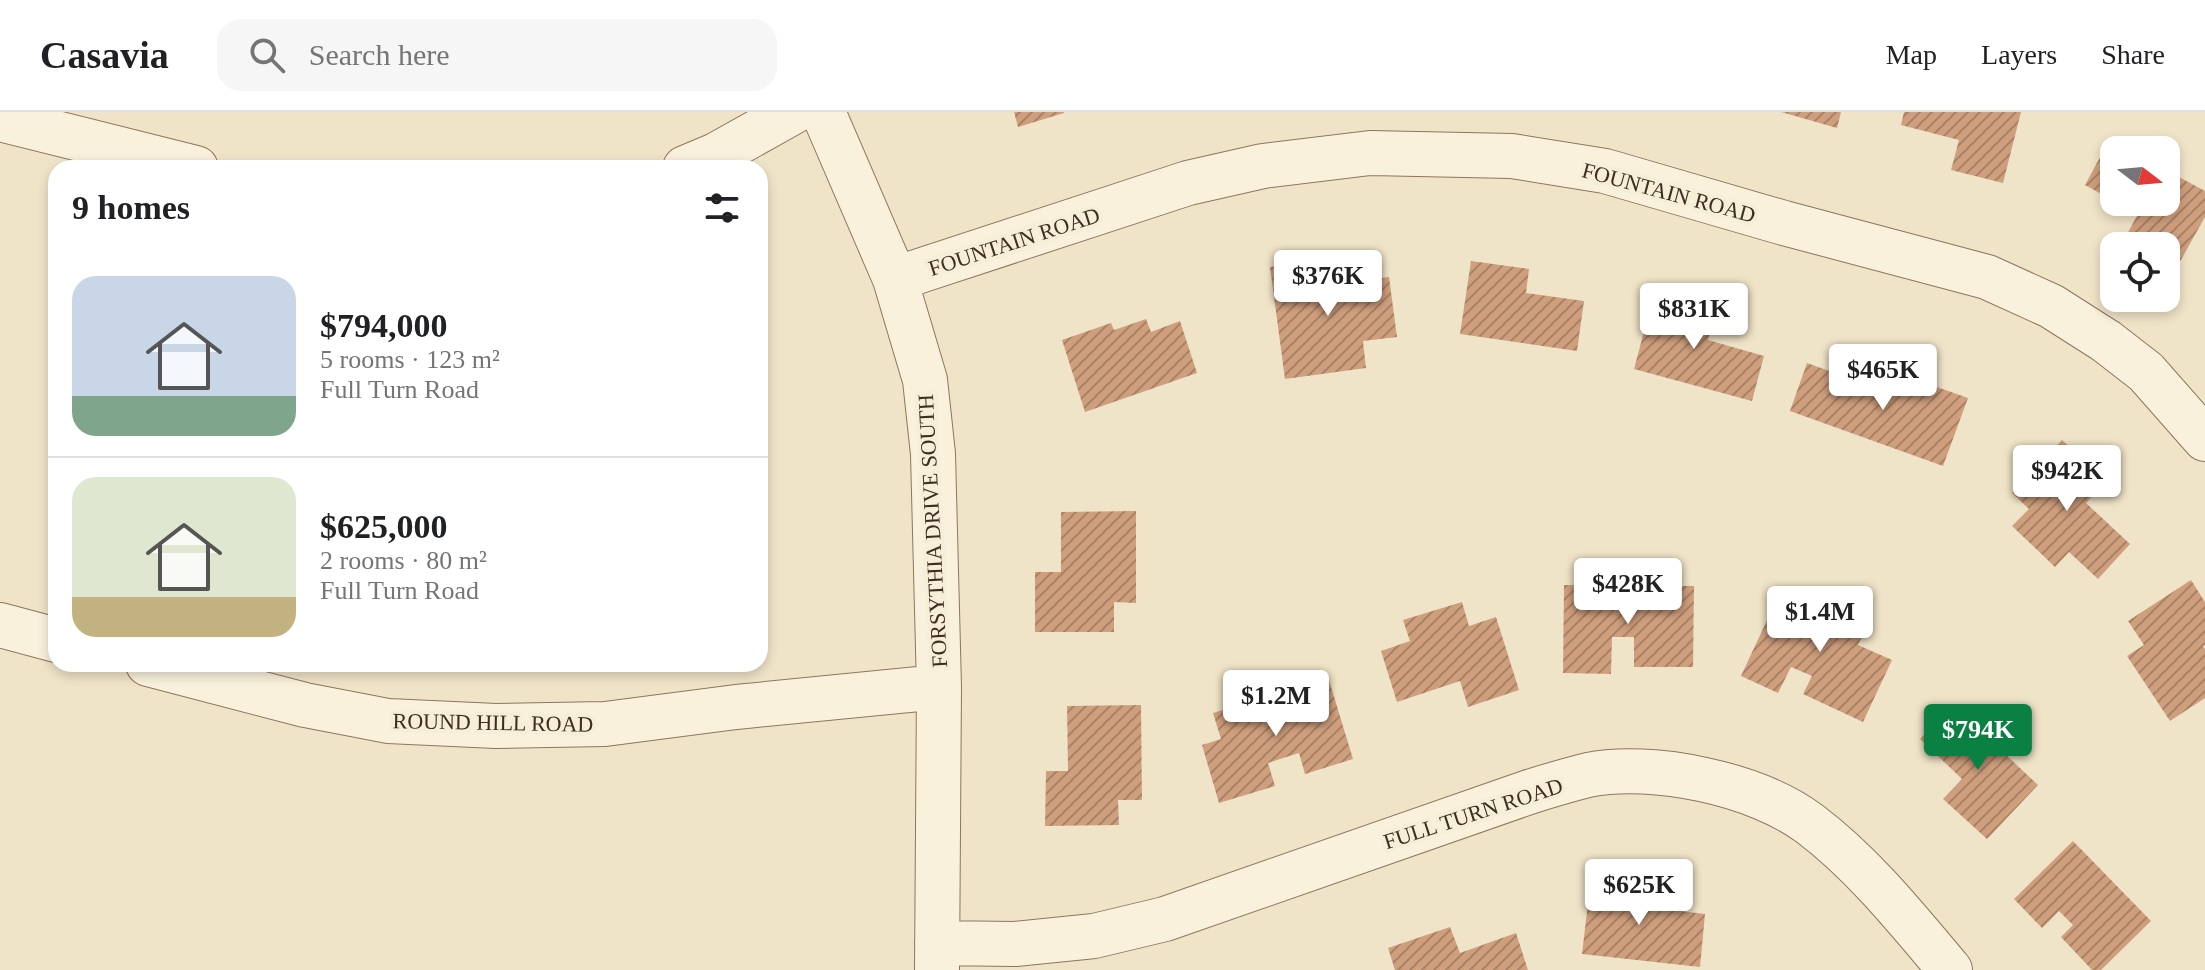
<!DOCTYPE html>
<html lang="en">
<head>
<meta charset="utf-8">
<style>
  :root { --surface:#fff; --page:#f6f6f6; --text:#202124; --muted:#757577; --line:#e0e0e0; --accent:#0b8043 }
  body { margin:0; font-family:Georgia,serif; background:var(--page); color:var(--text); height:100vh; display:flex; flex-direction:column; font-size:30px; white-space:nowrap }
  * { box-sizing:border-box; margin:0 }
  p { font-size:26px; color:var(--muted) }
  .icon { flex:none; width:44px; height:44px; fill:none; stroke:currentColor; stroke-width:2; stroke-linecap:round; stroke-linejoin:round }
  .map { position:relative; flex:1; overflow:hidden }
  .drawer { position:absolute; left:48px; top:48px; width:720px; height:512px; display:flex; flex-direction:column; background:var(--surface); border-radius:24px; box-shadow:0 4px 12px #0003 }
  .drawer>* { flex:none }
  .needle { width:52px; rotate:106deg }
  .controls { position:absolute; left:2100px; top:24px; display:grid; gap:16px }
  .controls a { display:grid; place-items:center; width:80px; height:80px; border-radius:16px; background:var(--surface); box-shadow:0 4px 12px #0003; font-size:40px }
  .price { position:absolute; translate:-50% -68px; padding:0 18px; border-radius:8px; background:#fff; color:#222; font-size:26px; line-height:52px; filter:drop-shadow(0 2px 4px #0008) }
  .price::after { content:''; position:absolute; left:50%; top:48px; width:24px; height:18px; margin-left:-12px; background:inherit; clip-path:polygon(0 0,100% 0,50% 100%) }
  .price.current { background:var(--accent); color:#fff }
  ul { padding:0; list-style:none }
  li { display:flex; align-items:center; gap:24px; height:200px; padding:0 24px }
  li+li { border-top:2px solid var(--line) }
  li span { display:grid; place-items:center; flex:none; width:224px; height:160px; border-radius:24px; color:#555 }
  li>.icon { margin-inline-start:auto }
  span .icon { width:96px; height:96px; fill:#fffc; stroke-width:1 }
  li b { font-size:34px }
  h2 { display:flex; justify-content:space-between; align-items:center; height:96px; padding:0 24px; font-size:34px }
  header { display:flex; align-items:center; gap:48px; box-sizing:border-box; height:112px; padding:0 40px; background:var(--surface); border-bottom:2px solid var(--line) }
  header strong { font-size:38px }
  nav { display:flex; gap:44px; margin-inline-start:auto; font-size:28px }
  .search { width:560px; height:72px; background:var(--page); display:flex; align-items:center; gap:20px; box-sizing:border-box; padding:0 28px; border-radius:24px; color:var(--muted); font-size:30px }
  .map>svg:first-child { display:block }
  .building { fill:url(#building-hatch) }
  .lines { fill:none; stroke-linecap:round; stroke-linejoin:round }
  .minor-casing { stroke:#8d765c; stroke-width:46 }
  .minor { stroke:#faf1dc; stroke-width:44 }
  .labels { text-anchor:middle; stroke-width:8; stroke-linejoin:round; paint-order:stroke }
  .street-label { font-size:22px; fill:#3d2e20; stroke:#f7eed8 }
</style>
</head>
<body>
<header>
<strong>Casavia</strong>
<div class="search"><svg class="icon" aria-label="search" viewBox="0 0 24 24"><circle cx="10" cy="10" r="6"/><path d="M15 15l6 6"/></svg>Search here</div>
<nav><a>Map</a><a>Layers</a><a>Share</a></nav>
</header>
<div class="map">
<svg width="2205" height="858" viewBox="0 0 2205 858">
  <defs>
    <pattern id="building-hatch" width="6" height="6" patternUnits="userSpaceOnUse" patternTransform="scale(2)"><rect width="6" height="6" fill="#cf9f7d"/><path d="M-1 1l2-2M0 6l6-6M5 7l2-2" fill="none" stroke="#a98266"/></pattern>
  </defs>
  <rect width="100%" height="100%" fill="#f0e4c8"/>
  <path class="building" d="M1014,0H1064V1L1018,15Z
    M1781,0H1841L1837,16Z
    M1904,0H2021L2003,71L1951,58L1959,28L1901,13Z
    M2110,27L2130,38H2114V89L2085,73Z
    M2166,58L2205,79V105L2178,153L2166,146V134H2144L2126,124L2138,102L2117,90H2166Z
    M1329,146L1333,173L1389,165L1397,225L1363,229L1366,256L1285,267L1270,155Z
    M1471,149L1529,157L1526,181L1584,189L1577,239L1460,222Z
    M1654,182L1715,199L1708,228L1764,244L1752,289L1634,257Z
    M1146,207L1151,220L1180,209L1197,261L1085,300L1062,228L1111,211L1114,218Z
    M1807,251L1877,276L1881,264L1914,276L1917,268L1968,286L1943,354L1790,299Z
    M2062,328L2106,369L2086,391L2130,432L2098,467L2069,440L2055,455L2012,414L2029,397L2012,381Z
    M1136,399V491L1114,490V520H1035V460H1061V400Z
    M2191,468L2205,490V533L2203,534L2205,537V586L2170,609L2127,544L2144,533L2128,509Z
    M1564,473L1694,474L1693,555H1634V525H1612L1611,562L1563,561Z
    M1809,477L1871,506L1858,533L1892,548L1863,610L1803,582L1812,564L1791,555L1778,581L1741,564L1776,489L1798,499Z
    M1462,490L1469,514L1496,505L1519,578L1468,595L1460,569L1397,590L1381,539L1410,529L1403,508Z
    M1328,565L1353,647L1305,662L1299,641L1268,651L1275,674L1219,691L1202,633L1221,627L1213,601Z
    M1952,592L2038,673L1987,727L1943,687L1962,667L1920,627Z
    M1141,593L1142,688H1118L1119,713L1045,714L1046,659H1068L1067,594Z
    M2073,729L2151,809L2101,858H2092L2061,825L2073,813L2059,799L2042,816L2014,787Z
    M1591,766L1649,772L1646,795L1705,802L1700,855L1582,842Z
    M1450,815L1460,841L1516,821L1528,858H1395L1388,836Z"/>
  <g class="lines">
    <defs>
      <path id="minor" d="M823,0L895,167L925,268L933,342L939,575L937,858
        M0,7L196,56
        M685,56L716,43L793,0
        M895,167L1188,71L1263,54L1370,41L1512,44L1605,59L1784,111L1987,165L2051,194L2106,229L2146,260L2205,327
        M0,513L56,528
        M148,552L305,593L388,609L496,614L605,612L736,595L939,575
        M937,831L1015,832L1094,824L1165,807L1529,680C1548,674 1568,668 1588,663C1653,650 1757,672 1810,712C1863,752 1907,807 1950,858"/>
    </defs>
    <use href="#minor" class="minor-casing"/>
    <use href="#minor" class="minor"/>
  </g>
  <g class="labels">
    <g class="street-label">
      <text transform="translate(1669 80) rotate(15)" y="8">FOUNTAIN ROAD</text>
      <text transform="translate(1014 129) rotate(-18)" y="8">FOUNTAIN ROAD</text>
      <text transform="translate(932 419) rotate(-93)" y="8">FORSYTHIA DRIVE SOUTH</text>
      <text transform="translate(493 610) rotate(1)" y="8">ROUND HILL ROAD</text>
      <text transform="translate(1473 701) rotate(-18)" y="8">FULL TURN ROAD</text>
    </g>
  </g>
</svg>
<div class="controls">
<a><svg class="needle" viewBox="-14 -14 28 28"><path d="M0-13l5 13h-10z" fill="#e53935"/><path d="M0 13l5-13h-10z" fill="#757577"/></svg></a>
<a><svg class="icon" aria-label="locate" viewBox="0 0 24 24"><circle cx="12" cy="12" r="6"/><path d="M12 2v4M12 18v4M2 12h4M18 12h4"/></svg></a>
</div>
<b class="price" style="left:1328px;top:206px">$376K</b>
<b class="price" style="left:1694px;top:239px">$831K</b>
<b class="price" style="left:1883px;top:300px">$465K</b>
<b class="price" style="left:2067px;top:401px">$942K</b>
<b class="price" style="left:1628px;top:514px">$428K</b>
<b class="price" style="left:1820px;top:542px">$1.4M</b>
<b class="price" style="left:1276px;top:626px">$1.2M</b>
<b class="price current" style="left:1978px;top:660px">$794K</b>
<b class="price" style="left:1639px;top:815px">$625K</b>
<section class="drawer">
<h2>9 homes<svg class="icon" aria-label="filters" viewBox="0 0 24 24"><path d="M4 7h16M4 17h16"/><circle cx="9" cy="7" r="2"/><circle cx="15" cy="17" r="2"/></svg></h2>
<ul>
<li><span style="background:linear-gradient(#c9d6e8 75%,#7fa58c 0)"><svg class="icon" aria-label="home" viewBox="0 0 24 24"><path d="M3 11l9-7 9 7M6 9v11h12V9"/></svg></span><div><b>$794,000</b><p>5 rooms · 123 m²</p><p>Full Turn Road</p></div></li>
<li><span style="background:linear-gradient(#dfe7d0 75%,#c2b280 0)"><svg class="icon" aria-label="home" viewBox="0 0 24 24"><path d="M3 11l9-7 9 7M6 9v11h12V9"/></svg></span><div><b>$625,000</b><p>2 rooms · 80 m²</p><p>Full Turn Road</p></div></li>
</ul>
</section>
</div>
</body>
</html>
